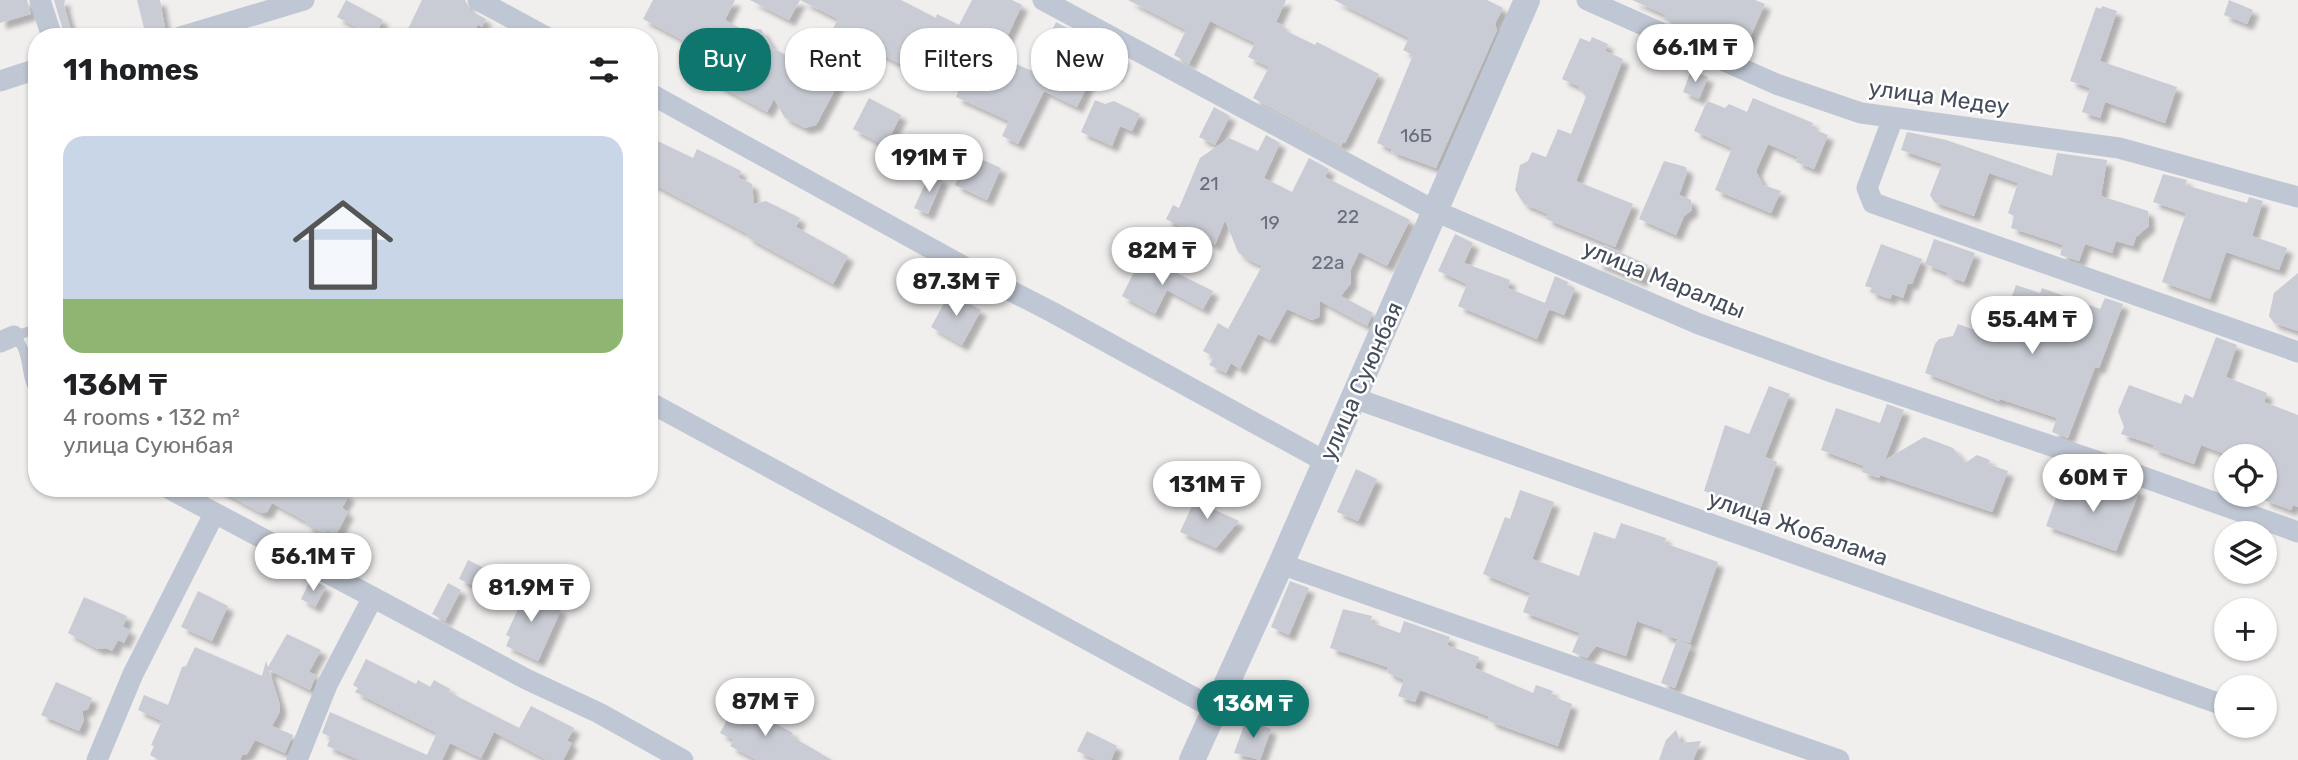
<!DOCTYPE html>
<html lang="en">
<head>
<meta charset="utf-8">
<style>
  :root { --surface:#fff; --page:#f6f6f6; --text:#202124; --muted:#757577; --line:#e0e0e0; --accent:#0f766e }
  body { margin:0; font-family:Rubik,sans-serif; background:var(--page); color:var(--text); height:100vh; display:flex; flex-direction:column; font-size:26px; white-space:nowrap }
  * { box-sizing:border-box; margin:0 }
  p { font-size:23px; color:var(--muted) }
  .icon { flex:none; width:38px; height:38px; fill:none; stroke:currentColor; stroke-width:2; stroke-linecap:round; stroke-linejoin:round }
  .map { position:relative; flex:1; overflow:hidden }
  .details { position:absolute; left:28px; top:28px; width:630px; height:469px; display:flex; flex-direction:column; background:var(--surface); border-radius:28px; box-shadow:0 2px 5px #0004 }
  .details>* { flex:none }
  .guide { position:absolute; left:679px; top:28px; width:665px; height:63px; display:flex; gap:14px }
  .buttons { position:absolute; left:2214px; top:444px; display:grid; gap:14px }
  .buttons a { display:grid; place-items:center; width:63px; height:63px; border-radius:50%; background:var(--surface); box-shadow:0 2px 5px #0004; font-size:35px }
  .price { position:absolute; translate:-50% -60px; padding:0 16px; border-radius:24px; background:#fff; color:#222; font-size:23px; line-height:46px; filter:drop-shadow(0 2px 4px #0008) }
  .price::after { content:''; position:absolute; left:50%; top:42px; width:21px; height:16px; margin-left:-10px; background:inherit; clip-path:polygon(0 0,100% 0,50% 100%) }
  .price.on { background:var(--accent); color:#fff }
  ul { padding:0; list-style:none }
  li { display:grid; align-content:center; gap:14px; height:371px; padding:0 35px }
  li+li { border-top:2px solid var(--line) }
  li span { display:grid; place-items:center; height:217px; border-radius:21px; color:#555 }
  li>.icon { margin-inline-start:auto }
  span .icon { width:126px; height:126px; fill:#fffc; stroke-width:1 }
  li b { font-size:30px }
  h2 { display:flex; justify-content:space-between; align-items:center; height:84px; padding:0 35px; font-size:30px }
  .chip { padding:0 24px; border-radius:28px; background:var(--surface); box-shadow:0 2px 5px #0004; font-size:24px; line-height:63px }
  .chip.on { background:var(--accent); color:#fff }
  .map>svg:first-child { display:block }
  .building { fill:#c9ccd4; filter:url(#shadow) }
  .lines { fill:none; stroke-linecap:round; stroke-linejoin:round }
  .service { stroke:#c0c7d4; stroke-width:10 }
  .minor { stroke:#c0c7d4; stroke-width:21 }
  .tertiary { stroke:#c0c7d4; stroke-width:26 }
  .labels { text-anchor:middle; stroke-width:5; stroke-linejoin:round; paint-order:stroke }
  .number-label { font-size:19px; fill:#666d7b }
  .street-label { font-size:23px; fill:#454d5d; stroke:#fff }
</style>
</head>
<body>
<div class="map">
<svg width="2298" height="760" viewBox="0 0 2298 760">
  <defs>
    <filter id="shadow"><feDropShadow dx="6" dy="6" stdDeviation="2" flood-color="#0004"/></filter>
  </defs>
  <rect width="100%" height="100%" fill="#f1eeee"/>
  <path class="building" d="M0,0H27L31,14L0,23Z
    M54,0H65L64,5L73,37H65Z
    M137,0H160L165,28L145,32Z
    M346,0L383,20L374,37L337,17Z
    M422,0H465L471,11L486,19L482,27L478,24L472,37H423L408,29Z
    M653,0H735L725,20L743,30L761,29L773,48L838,84L816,125L805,128L785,118L774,99L767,112L707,79L718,59L643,19Z
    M750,0H901L936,18L937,14L959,25L972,0H1012L1022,5L998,56L1032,71L1056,22L1124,59L1116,76L1096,67L1077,107L1044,91L1018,144L1002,136L1009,121L956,97L960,88L905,60L902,65L856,42L850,54L826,42L838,19L800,0L789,20Z
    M1128,0H1286L1276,22L1283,25L1282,29L1315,45L1317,42L1379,74L1345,143L1343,142L1341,146L1253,98L1269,67L1248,57L1255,43L1210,21L1189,64L1174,55L1186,30Z
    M1334,0H1487L1503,8L1495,24L1497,30L1436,168L1392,152L1391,149L1377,143L1413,55L1403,50L1409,38Z
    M1632,0H1755L1765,4L1748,42L1718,29L1713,41L1664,19L1666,15Z
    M2229,0L2253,10L2247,24L2224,15Z
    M2102,6L2117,11L2100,61L2177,87L2165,123L2105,102L2100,118L2082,112L2090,88L2070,81L2096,7L2101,9Z
    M1592,37L1608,44L1605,51L1623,59L1576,181L1633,204L1615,247L1546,219L1548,214L1524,204L1515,190L1520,165L1528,161L1532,152L1546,157L1558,129L1571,134L1586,97L1578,86L1562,79L1580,38L1590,42Z
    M1691,70L1708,77L1699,99L1683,92Z
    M869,98L901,115L885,146L853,129Z
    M1753,98L1813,123L1811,128L1828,135L1814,169L1796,162L1798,157L1768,144L1756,171L1763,185L1781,191L1771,213L1715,190L1732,148L1694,131L1707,101L1725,108L1729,104L1747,112Z
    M1095,100L1105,104L1114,101L1140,114L1132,131L1120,126L1112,146L1081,132Z
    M1214,107L1230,116L1215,145L1199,137Z
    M1907,132L1946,140L2052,176L2057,153L2107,160L2101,196L2148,211L2149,226L2136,237L2133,246L2116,241L2112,253L2085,244L2079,261L2060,255L2063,245L2011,228L2014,216L2008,213L2018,183L1989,173L1974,216L1934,202L1930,195L1942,164L1901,150Z
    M1266,135L1280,143L1264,178L1292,192L1309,158L1329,169L1325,177L1410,220L1387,266L1359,252L1351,269V283L1341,296L1373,313L1367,326L1320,301L1319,317L1312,320L1287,309L1270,340L1258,334L1240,369L1231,363L1226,373L1209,365L1214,357L1203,351L1218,323L1228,329L1262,266L1245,258L1238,252L1225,220L1215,245L1166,219L1173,205L1179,208L1200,158L1229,138L1258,151Z
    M649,137L693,158L697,149L741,171L738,177L752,184L754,204L766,201L800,218L796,227L848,256L833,284L749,238L746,233L649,182Z
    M969,154L1001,168L987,200L955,185Z
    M1664,161L1686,167L1687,173L1679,195L1691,200L1692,210L1684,216L1676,235L1639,219Z
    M930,173L943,179L928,214L914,208Z
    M2163,174L2187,180L2185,185L2247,203L2249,197L2263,201L2252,236L2287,248L2279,270L2226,252L2210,299L2162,282L2186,213L2153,202Z
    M1455,234L1473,243L1464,263L1510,280L1508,288L1545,303L1555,276L1568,282L1567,285L1575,288L1564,315L1549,309L1537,339L1458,306L1467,284L1438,271Z
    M1934,239L1975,253L1964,282L1947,276L1948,273L1925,264Z
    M1881,244L1922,259L1912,284L1908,283L1903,298L1892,294L1890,299L1870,292L1872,288L1865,286Z
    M1604,245L1648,265L1641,281L1597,263Z
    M1142,256L1213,291L1203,309L1167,290L1155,314L1122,296Z
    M2298,273V331L2274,323L2269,316L2274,293Z
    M2016,285L2040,293L2042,288L2100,309L2105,298L2123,304L2099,368L2095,367L2068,438L2052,432L2057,418L2000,399L1999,401L1925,373L1935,344L1939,339L1953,336L1958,324L1980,332L1982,327L1998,333L2000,327L2049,329L2051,315L2008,307Z
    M954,292L965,298V302L981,310L962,345L931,327L948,296Z
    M2216,337L2237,345L2226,377L2267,393L2264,402L2298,415V507L2293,505L2291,510L2264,500V457H2233L2201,445L2194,464L2153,449L2154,445L2121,434L2124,427L2118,411L2129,385L2181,404L2185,394L2193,398Z
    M1769,386L1790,394L1765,457L1777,462L1759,512L1754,510L1752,517L1737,511L1739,504L1704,491L1725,425L1749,434Z
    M1887,404L1904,410L1885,460L1924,437L1953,448L1965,463L1977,455L1990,460L1988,464L2008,471L1992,512L1880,475L1879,478L1862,472L1864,466L1821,450L1836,408L1880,423Z
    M1356,469L1377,479L1358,521L1337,512Z
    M1207,473L1206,506L1239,521L1216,548L1180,532Z
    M2061,484L2081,491L2083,486L2119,498L2124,485L2140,490L2116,551L2046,526Z
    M215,488H336L349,495L342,508L348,512L336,535L327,531L325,535L306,525L307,522L272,503L267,512L261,513Z
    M1520,490L1554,502L1532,559L1579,576L1594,532L1615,539L1621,523L1666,538L1664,543L1718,562L1690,643L1664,635L1662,630L1637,621L1626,656L1596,646L1587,658L1572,652L1580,633L1523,612L1530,593L1483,574L1505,517L1510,519Z
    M468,560L488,570L479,588L459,579Z
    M311,579L326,587L315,607L301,599Z
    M1290,581L1309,588L1289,635L1271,627Z
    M448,583L461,590L445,621L432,614Z
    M516,586L561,610L538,661L506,646L510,637L506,635L520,605L509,600Z
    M198,591L228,606L212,641L181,627Z
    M84,597L127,616L123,627L130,630L124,643L118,640L112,651L106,648L98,649L68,633Z
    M1343,609L1372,616L1370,622L1400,633L1404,621L1450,637L1447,645L1479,657L1475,668L1533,693L1536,685L1553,691L1551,696L1572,704L1558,746L1491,722L1488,716L1420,690L1415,702L1398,696L1404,680L1388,673L1387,667L1330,648Z
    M287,634L321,650L309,672L316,675L310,690L269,670L280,705V711L272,726L293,735L285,753L255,740L247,754L242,755L240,760H159L150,755L154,746L151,745L162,721L138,710L144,695L168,705L182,667L186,666L195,647L262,676L266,661L268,667Z
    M1677,640L1691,645L1675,688L1661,683Z
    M366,659L416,684L418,680L430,687L434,680L450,689L449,692L519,728L531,706L574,728L567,741L572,743L563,760H547L494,732L481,758L450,743L442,760H359L327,746L331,737L322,733L330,712L427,755L437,733L355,692L358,688L353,685Z
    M56,682L92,698L88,709L82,711L84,720L79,731L41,715Z
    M736,703L793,733L791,736L832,760H757L730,746L734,740L720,733Z
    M1246,720L1271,729L1260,760L1234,753Z
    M1676,730L1681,743L1701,741L1693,760H1659L1666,740Z
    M1087,731L1117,746L1111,760H1096L1077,751Z"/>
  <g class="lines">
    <path class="service" d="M37,329L14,336C32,352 23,376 37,394"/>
    <path class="minor" d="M40,0L52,37
      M478,0L546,37
      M1043,0L1435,211L1699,324L1832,372L2129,472L2298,532
      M1587,0L1776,84L1861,113L2119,148L2298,197
      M180,37L304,0
      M0,81L37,69
      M649,93L970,270L1052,312L1326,462
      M1893,118L1867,188L1873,203L2298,352
      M0,342L14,336
      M1354,398L2226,706
      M649,402L1215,709
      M168,488L526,679L599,713L683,760
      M1281,564L1839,760
      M97,760L133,674L214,514
      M297,760L327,685L373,597"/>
    <path class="tertiary" d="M1192,760L1281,564L1527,0"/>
  </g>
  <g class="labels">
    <g class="number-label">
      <text x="1416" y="142">16Б</text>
      <text x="1209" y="190">21</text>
      <text x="1348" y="223">22</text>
      <text x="1270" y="229">19</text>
      <text x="1328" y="269">22а</text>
    </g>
    <g class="street-label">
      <text transform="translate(1939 97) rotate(8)" y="8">улица Медеу</text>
      <text transform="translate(1664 279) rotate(22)" y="8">улица Маралды</text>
      <text transform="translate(1361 381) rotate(-66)" y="8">улица Суюнбая</text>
      <text transform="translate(1798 528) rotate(19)" y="8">улица Жобалама</text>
    </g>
  </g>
</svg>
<div class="buttons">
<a><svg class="icon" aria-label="locate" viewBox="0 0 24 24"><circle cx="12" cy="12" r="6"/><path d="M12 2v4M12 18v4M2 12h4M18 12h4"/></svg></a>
<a><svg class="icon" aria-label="layers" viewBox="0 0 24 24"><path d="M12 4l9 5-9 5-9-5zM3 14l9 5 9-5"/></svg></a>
<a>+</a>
<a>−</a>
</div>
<b class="price" style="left:1695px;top:84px">66.1M ₸</b>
<b class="price" style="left:929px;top:194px">191M ₸</b>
<b class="price" style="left:1162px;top:287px">82M ₸</b>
<b class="price" style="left:956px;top:318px">87.3M ₸</b>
<b class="price" style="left:2032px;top:356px">55.4M ₸</b>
<b class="price" style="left:2093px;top:514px">60M ₸</b>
<b class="price" style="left:1207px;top:521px">131M ₸</b>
<b class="price" style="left:313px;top:593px">56.1M ₸</b>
<b class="price" style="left:531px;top:624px">81.9M ₸</b>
<b class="price" style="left:765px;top:738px">87M ₸</b>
<b class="price on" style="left:1253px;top:740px">136M ₸</b>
<div class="guide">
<a class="chip on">Buy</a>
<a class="chip">Rent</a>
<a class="chip">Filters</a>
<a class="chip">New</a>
</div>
<section class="details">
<h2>11 homes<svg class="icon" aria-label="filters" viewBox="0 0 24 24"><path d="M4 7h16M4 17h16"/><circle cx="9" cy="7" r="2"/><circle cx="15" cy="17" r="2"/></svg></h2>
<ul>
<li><span style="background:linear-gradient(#c9d6e8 75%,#8fb573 0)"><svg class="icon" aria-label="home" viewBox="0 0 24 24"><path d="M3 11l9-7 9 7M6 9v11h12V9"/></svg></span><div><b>136M ₸</b><p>4 rooms · 132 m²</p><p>улица Суюнбая</p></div></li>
</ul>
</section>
</div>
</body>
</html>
